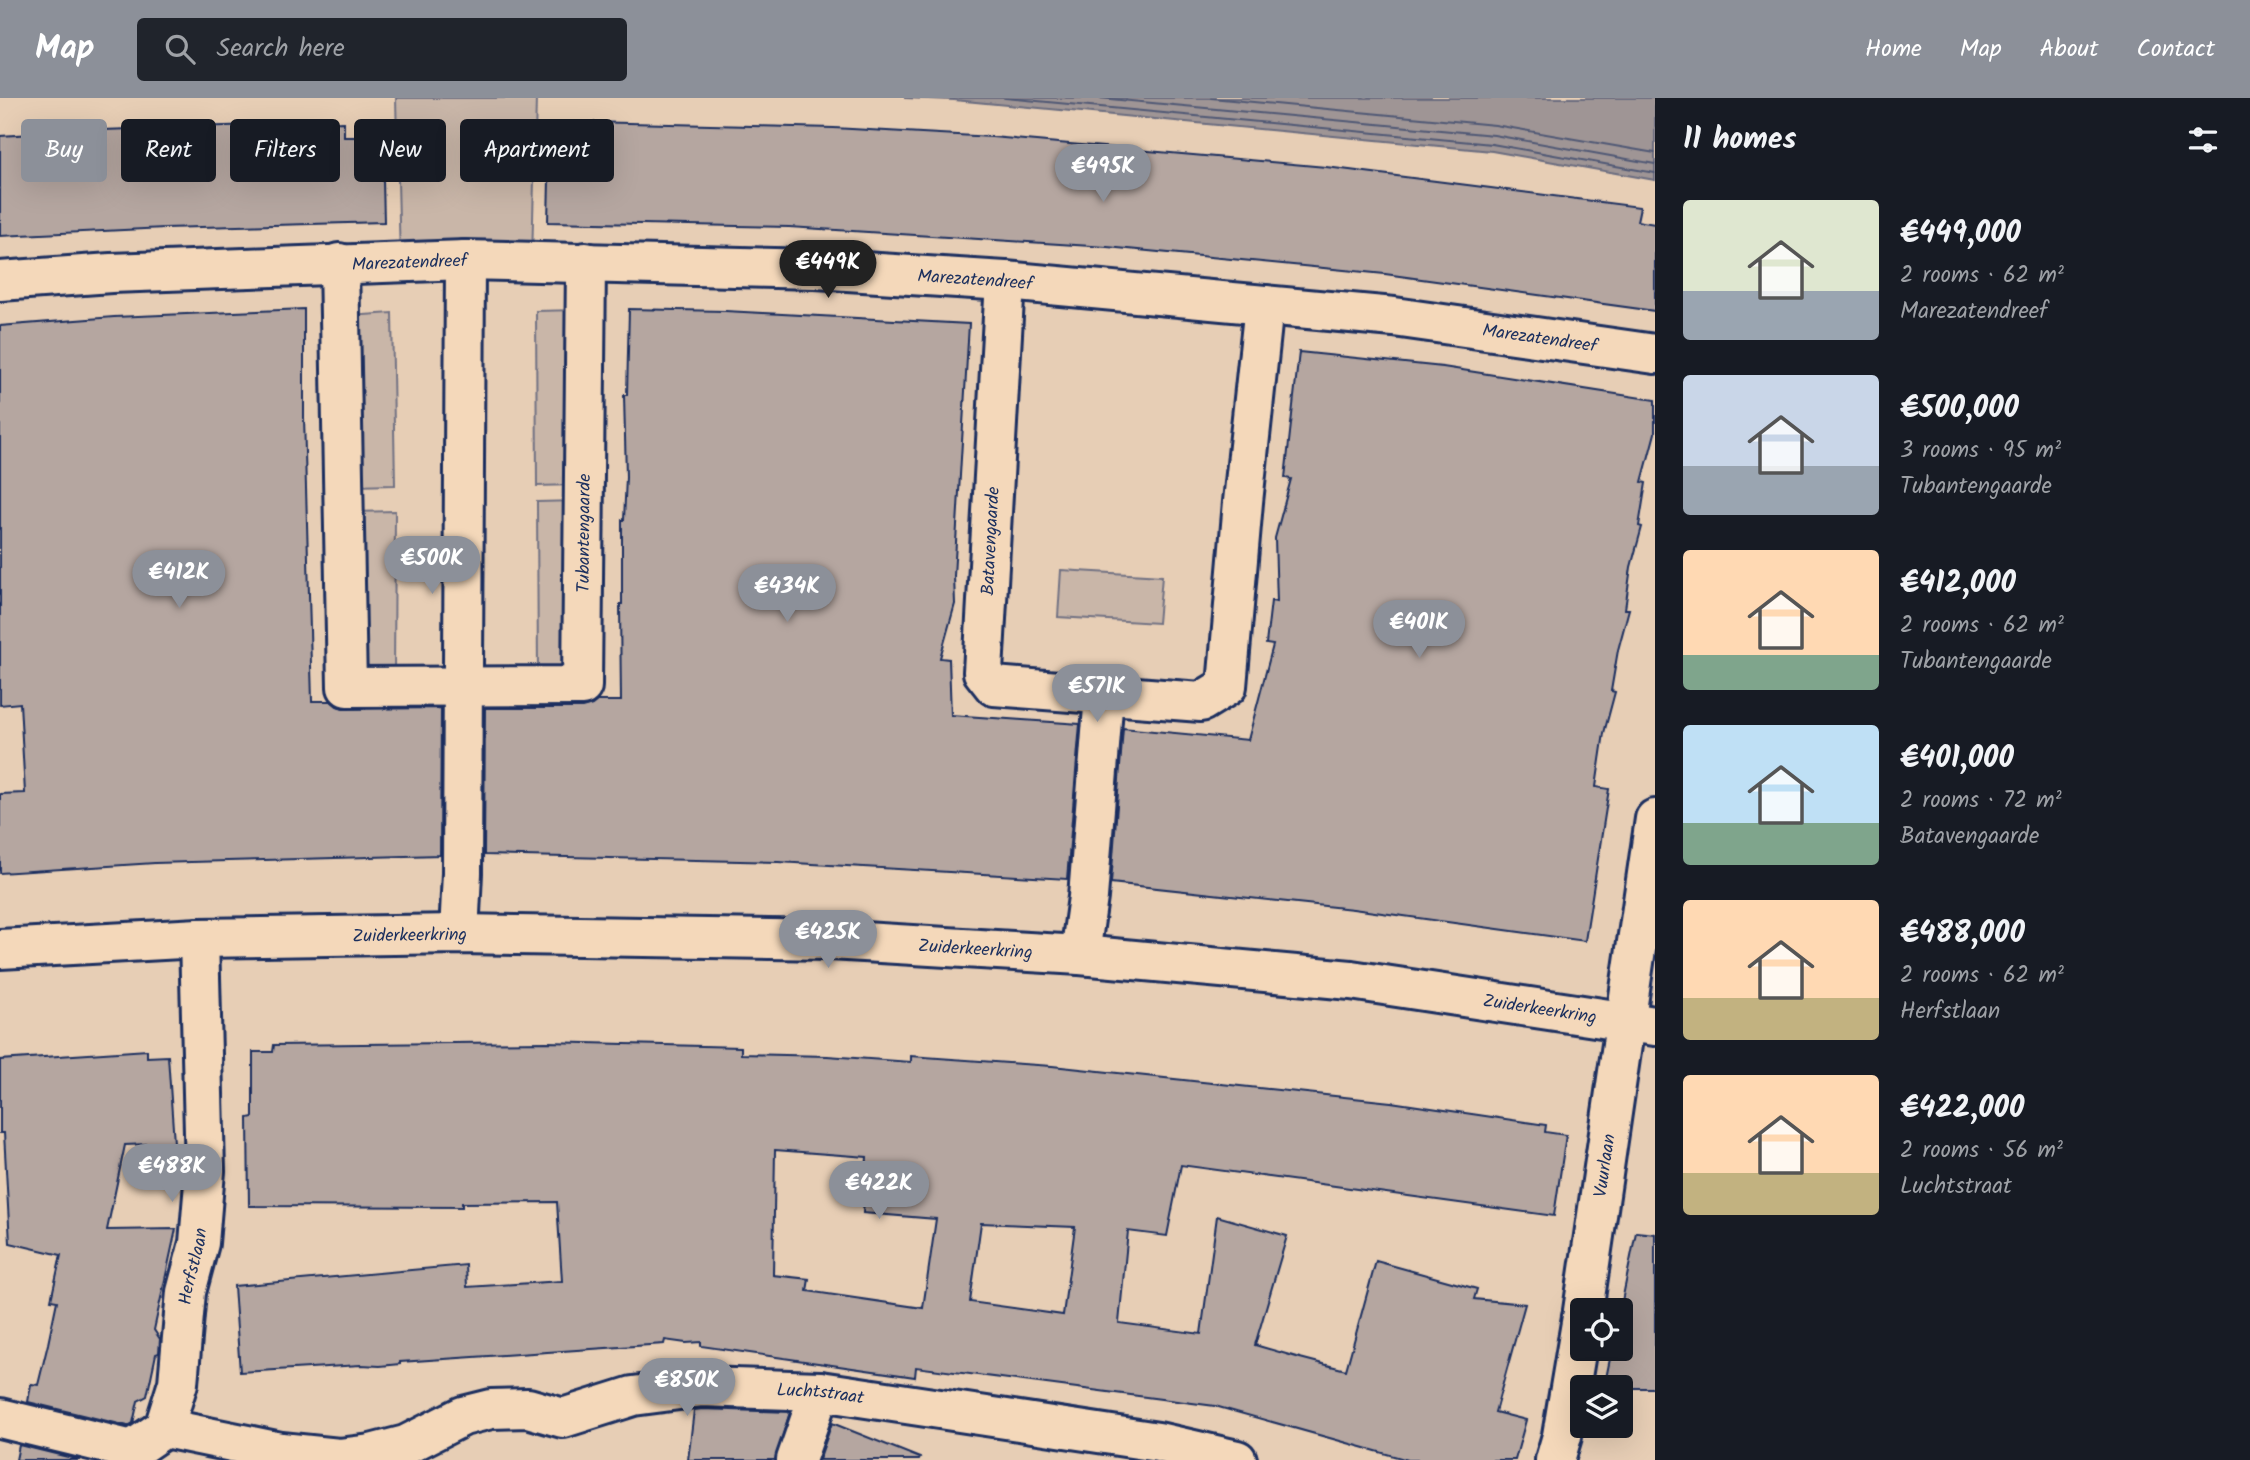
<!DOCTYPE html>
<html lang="en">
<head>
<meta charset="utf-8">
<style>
  :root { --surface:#171b24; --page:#20242c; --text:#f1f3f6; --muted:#9ea1a6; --accent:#8c9099 }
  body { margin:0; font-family:Kalam,sans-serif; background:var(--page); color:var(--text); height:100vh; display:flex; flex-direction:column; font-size:26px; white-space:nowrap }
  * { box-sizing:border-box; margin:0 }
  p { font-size:23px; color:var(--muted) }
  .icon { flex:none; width:38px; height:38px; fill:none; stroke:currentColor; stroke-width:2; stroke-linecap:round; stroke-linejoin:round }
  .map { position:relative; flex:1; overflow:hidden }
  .sheet { display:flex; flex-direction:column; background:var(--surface); width:595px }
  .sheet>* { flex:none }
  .hud { position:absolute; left:21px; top:21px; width:665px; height:63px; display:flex; gap:14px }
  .buttons { position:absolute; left:1570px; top:1200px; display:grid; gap:14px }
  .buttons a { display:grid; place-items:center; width:63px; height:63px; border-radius:7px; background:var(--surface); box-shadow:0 7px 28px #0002; font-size:35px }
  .price { position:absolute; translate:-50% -60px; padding:0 16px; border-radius:24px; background:var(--accent); color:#fff; font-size:23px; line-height:46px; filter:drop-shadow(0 2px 4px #0008) }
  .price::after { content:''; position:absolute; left:50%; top:42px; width:21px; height:16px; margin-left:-10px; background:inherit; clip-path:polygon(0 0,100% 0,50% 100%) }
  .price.on { background:#222; color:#fff }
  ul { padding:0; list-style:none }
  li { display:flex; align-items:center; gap:21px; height:175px; padding:0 28px }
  li span { display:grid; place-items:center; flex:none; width:196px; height:140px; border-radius:7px; color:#555 }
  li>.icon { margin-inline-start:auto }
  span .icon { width:84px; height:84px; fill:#fffc; stroke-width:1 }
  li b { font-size:30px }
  h2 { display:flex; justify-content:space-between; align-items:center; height:84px; padding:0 28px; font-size:30px }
  .pill { padding:0 24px; border-radius:7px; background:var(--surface); box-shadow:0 7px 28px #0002; font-size:24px; line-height:63px }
  .pill.on { background:var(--accent); color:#fff }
  header { display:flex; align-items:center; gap:42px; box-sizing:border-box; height:98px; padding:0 35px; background:var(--accent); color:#fff }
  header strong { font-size:33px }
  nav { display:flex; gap:38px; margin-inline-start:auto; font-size:24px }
  .search { width:490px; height:63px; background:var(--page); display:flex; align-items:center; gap:18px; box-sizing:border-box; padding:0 24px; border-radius:7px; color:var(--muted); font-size:26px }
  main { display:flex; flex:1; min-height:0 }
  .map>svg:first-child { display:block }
  .green { fill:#c9b6a8; stroke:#727283; stroke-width:2 }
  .water { fill:#9f9595; stroke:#6a6c7f; stroke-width:2 }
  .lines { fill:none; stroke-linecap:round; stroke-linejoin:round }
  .shore { stroke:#505874; stroke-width:2 }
  .building { fill:#b5a6a0; stroke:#1b2f5e; stroke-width:2; fill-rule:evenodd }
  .minor-casing { stroke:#1b2f5e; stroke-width:44 }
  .minor { stroke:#f4d8ba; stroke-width:38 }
  .labels { text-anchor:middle; stroke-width:5; stroke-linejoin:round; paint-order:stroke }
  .street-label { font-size:18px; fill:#1b2f5e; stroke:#f4d8ba }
</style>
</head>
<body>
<header>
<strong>Map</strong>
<div class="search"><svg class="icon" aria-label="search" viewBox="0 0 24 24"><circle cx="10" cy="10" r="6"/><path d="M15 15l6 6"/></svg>Search here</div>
<nav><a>Home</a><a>Map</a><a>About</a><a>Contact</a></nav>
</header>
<main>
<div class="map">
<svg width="1655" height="1362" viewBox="0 0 1655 1362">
  <rect width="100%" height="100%" fill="#e7ceb5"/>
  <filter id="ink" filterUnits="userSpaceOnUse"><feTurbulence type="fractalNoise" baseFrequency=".0143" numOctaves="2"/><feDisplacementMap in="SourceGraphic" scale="14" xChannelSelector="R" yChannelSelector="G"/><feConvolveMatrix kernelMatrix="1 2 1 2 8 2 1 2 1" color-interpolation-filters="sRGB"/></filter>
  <g filter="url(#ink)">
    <path class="green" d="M396,0H536L532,163L400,164Z
      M577,212L574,387L537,388L536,213Z
      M392,215L395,387L353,388L350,218Z
      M576,403L575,579L538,578L537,404Z
      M395,413L394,578L359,579L354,414Z
      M1061,472L1162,478L1158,525L1058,519Z"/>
    <path class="water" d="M904,0H1655V82L1492,53L954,2Z"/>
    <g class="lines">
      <path class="shore" d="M1005,0L1492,46L1655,75
        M1099,0L1494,37L1655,66
        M1211,0L1495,27L1655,55"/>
    </g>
    <path class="building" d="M344,24V39H382L384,124L165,130L0,138V38L101,32Z
      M588,24L834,30L992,39L1326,69L1640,109L1637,123L1655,126V213L1385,176L1107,149L789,129L548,124L550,38L588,39Z
      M304,211V319L312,603H331L337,608L347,611L441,610L440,757L155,765L0,775V696L25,695L20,605L0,607V228L114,219Z
      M629,211L725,213L969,226L954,478L955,506L940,560L949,561L951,617L1080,626L1067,781L778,764L484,757L485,610H582L592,607L597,603H621L620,506H622V422H624L626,379L624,297H627Z
      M1299,254L1443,269L1655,302V335L1642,384L1646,385L1639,428L1642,429L1631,469L1625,511H1629L1618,552L1611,593L1615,594L1604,635L1596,689L1609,691L1585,843L1353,811L1111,785L1123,630L1248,642L1273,547L1266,546L1271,503L1277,504L1275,440L1291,381L1285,380Z
      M547,944L741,949V956L827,958L911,964V958L1052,968L1391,1004L1546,1027L1545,1034L1566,1037L1554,1118L1181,1067L1167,1138L1128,1133L1119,1225L1201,1236L1217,1118L1287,1138L1255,1247L1300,1260L1346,1272L1376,1163L1477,1191L1474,1201L1525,1206L1495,1314L1526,1322L1515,1362H1408L1215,1308L916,1269L915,1279L701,1248V1244L686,1245L665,1242L664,1246L400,1264V1266L380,1268L361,1267L240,1274L234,1188L466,1167L467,1189L562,1183L557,1104L462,1105V1109L249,1108L248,1020L253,1019V954H273L274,947ZM775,1052L867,1059L863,1115L936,1121L923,1210L807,1193L809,1181L773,1177ZM981,1125L1075,1129L1063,1217L970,1204Z
      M147,952V959L168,958L174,1045L125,1047L107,1132L176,1131L154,1232L160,1241L159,1255L156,1256L147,1298L138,1303L133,1325L128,1328L28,1304L31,1286L38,1287L48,1246L57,1203L51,1202L61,1157L10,1145L4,1035H0V962Z
      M1636,1134L1655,1136V1290H1604L1612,1251H1620V1213Z
      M703,1311L790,1314L775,1362H688L694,1312Z
      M832,1325L920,1360L919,1362H819Z
      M19,1347L80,1362H16Z"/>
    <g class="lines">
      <defs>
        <g id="minor">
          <path id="s1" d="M339,165L347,589L582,588L586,164"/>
          <path id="s2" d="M0,183L111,175L465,162L816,171L1005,183L1394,219L1655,256"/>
          <path d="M1005,183L983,574L994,588L1201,604L1227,588L1243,404L1264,207"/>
          <path d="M459,836L462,775L465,162"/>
          <path id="s3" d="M0,851L199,840L459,836L830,842L1080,857L1351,882L1655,928"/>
          <path d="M1080,857L1088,799L1104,597"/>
          <path id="s4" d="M1583,1213L1655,721"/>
          <path d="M0,1320L132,1352"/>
          <path id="s5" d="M164,1330L281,1354L339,1360L371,1356L406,1347L463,1318L491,1311L528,1310L563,1320L633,1298L702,1289L820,1293L1158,1344L1237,1362"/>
          <path id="s6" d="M127,1362L132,1352L164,1330L178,1285L186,1194L199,1145L205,1073L199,840"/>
          <path d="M796,1362L820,1293"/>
          <path d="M1555,1362L1562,1338L1582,1219"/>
        </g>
      </defs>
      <use href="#minor" class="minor-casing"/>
      <use href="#minor" class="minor"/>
    </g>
  </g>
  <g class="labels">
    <g class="street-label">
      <text dy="6" stroke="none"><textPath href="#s2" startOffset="410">Marezatendreef</textPath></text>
      <text dy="6" stroke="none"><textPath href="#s2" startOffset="976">Marezatendreef</textPath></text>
      <text dy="6" stroke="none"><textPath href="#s2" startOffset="1544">Marezatendreef</textPath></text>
      <text dy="6" stroke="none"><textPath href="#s1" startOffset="812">Tubantengaarde</textPath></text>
      <text transform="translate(990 443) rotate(-87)" y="6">Batavengaarde</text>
      <text dy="6" stroke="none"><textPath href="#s3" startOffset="410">Zuiderkeerkring</textPath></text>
      <text dy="6" stroke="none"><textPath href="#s3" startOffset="976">Zuiderkeerkring</textPath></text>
      <text dy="6" stroke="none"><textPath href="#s3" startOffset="1544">Zuiderkeerkring</textPath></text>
      <text dy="6" stroke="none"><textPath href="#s4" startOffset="147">Vuurlaan</textPath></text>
      <text dy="6" stroke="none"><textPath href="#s6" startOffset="215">Herfstlaan</textPath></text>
      <text dy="6" stroke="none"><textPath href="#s5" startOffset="674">Luchtstraat</textPath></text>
    </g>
  </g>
</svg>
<div class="buttons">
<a><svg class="icon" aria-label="locate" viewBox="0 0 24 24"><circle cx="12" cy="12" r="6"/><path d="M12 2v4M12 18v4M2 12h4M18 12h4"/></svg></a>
<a><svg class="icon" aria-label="layers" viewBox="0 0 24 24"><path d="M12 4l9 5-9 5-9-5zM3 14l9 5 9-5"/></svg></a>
</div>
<b class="price" style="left:1103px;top:106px">€495K</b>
<b class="price on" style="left:828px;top:202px">€449K</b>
<b class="price" style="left:432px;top:498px">€500K</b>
<b class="price" style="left:179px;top:512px">€412K</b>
<b class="price" style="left:787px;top:526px">€434K</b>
<b class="price" style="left:1419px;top:562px">€401K</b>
<b class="price" style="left:1097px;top:626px">€571K</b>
<b class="price" style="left:828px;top:872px">€425K</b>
<b class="price" style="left:172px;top:1106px">€488K</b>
<b class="price" style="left:879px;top:1123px">€422K</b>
<b class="price" style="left:687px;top:1320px">€850K</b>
<div class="hud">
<a class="pill on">Buy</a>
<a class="pill">Rent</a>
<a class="pill">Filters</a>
<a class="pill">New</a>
<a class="pill">Apartment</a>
</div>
</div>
<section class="sheet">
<h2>11 homes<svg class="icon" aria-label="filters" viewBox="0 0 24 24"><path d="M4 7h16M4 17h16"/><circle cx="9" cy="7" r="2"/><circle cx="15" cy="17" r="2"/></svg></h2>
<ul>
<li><span style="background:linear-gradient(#dfe7d0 65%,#9aa5b1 0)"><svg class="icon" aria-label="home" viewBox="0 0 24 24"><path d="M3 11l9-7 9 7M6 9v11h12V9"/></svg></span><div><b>€449,000</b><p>2 rooms · 62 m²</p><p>Marezatendreef</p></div></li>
<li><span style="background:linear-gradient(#c9d6e8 65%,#9aa5b1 0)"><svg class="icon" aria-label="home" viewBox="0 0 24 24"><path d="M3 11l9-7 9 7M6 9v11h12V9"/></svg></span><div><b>€500,000</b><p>3 rooms · 95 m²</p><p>Tubantengaarde</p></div></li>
<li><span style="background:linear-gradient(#ffd9b3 75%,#7fa58c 0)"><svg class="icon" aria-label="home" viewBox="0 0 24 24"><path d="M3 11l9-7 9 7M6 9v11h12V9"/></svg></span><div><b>€412,000</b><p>2 rooms · 62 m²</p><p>Tubantengaarde</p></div></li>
<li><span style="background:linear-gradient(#bfe0f5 70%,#7fa58c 0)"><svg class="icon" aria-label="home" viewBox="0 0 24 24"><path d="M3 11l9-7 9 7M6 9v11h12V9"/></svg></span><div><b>€401,000</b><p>2 rooms · 72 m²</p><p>Batavengaarde</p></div></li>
<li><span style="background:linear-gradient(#ffd9b3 70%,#c2b280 0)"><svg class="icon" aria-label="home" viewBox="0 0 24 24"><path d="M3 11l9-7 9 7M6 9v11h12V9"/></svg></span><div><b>€488,000</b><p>2 rooms · 62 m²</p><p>Herfstlaan</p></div></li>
<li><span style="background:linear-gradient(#ffd9b3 70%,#c2b280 0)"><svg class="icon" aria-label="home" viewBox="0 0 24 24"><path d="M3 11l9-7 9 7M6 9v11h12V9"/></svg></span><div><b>€422,000</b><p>2 rooms · 56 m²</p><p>Luchtstraat</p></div></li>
</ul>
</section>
</main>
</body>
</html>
